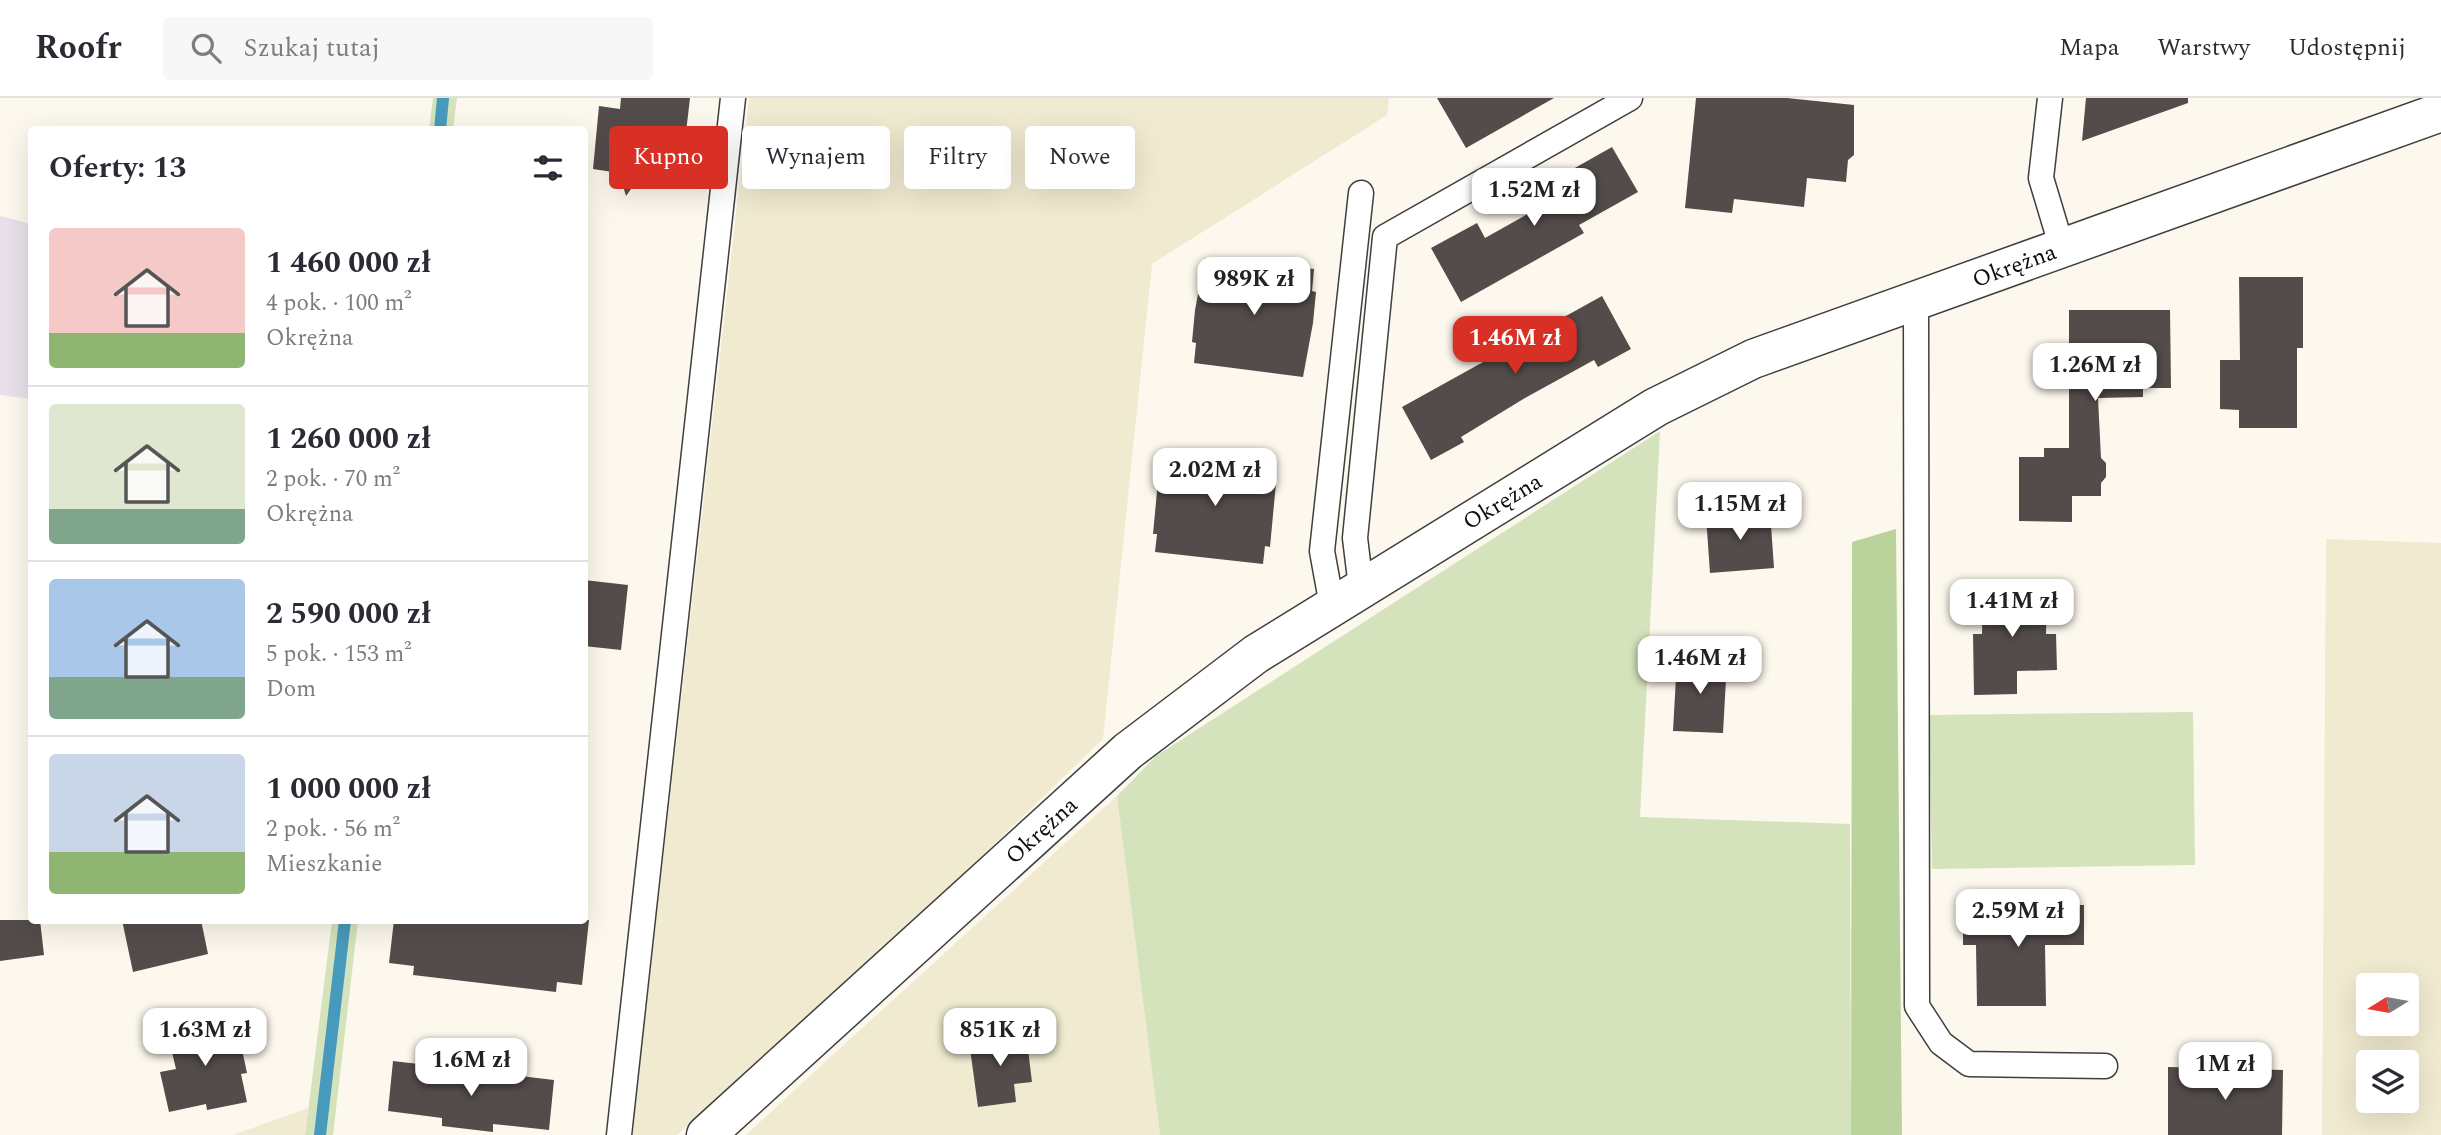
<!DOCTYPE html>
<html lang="pl">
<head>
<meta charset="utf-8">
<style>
  :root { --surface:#fff; --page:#f7f7f7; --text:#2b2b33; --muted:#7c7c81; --line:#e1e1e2; --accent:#d93025 }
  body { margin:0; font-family:Spectral,serif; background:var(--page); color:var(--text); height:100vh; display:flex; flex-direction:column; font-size:26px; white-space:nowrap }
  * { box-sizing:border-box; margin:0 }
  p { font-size:23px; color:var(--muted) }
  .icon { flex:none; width:38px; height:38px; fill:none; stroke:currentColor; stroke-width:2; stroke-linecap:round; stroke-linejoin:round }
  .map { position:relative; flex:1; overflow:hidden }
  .details { position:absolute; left:28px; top:28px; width:560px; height:798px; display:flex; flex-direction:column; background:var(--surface); border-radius:7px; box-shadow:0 7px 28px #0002 }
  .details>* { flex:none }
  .top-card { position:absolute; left:609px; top:28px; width:665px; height:63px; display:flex; gap:14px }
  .needle { width:46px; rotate:259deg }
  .buttons { position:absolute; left:2356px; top:875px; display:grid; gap:14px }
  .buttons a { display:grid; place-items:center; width:63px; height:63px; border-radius:7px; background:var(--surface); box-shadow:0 7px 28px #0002; font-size:35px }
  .price { position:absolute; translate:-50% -60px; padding:0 16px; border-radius:14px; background:#fff; color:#222; font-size:23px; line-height:46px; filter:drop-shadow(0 2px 4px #0008) }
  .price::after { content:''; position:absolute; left:50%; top:42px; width:21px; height:16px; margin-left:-10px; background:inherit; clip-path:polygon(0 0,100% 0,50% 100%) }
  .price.current { background:var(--accent); color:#fff }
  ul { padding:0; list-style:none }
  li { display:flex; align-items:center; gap:21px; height:175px; padding:0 21px }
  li+li { border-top:2px solid var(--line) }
  li span { display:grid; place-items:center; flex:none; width:196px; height:140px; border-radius:7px; color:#555 }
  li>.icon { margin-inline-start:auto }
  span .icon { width:84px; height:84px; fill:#fffc; stroke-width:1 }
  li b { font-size:30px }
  h2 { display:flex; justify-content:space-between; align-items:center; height:84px; padding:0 21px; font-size:30px }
  .tag { padding:0 24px; border-radius:7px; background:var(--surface); box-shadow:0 7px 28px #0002; font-size:24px; line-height:63px }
  .tag.current { background:var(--accent); color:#fff }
  header { display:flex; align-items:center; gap:42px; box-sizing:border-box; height:98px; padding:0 35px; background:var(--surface); border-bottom:2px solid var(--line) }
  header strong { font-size:33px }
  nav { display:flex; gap:38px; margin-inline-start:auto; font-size:24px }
  .search { width:490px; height:63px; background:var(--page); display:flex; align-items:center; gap:18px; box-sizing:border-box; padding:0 24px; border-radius:7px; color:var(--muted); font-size:26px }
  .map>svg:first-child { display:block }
  .industrial { fill:#e8e1ea }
  .farmland { fill:#f0ead0; fill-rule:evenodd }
  .green { fill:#d4e3bb }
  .forest { fill:#bad29c }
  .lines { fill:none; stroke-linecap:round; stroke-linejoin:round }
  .stream { stroke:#489abc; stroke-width:12 }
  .building { fill:#534c4a }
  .lane-casing { stroke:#3f3f3f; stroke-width:27 }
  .street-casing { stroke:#3f3f3f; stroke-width:41 }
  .lane { stroke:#fff; stroke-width:24 }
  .street { stroke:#fff; stroke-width:38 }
  .labels { text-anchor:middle; stroke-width:7; stroke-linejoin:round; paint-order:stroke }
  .street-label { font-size:23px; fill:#0c0c0c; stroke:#fff }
</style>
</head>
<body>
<header>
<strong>Roofr</strong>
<div class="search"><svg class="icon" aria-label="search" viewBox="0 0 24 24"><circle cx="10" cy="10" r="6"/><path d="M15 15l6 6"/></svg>Szukaj tutaj</div>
<nav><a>Mapa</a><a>Warstwy</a><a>Udostępnij</a></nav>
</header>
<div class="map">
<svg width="2441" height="1037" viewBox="0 0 2441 1037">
  <rect width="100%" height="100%" fill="#fdf8ed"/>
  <path class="industrial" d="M0,118L31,126V301L0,297Z"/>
  <path class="farmland" d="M749,0H1389L1387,17L1152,166L1103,641L842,893L677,1037H632Z
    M2326,441L2441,445V1037H2322ZM2406,887V926H2368V887ZM2406,964V1003H2368V964Z
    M1117,698L1160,1037H746L825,964Z
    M308,1010L305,1037H233Z"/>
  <path class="green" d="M433,0H457L453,31H429Z
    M1660,333L1640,719L1850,726L1851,1037H1160L1117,698L1156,658Z
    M2193,614L2195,767L1932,771L1929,617Z
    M332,823H358L333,1037H305Z"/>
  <path class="forest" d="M1896,431L1902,1037H1851L1852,444Z"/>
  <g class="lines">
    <path class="stream" d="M440,32L443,0
      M320,1037L345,822"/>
  </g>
  <path class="building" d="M621,0H690L683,60L673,59L670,81L641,77L626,98L619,75L593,71L599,8L620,11Z
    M1437,0H1554L1466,50Z
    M1696,0H1787L1854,7V57L1848,62L1846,84L1807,80L1804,109L1734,101L1732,115L1685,110Z
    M2086,0H2188V5L2082,43Z
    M1612,49L1638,94L1579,127L1584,135L1461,204L1431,150L1477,125L1485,140L1574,90L1566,75Z
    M1205,160L1314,171L1312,193L1316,194L1313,225L1303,279L1194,265L1196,245L1192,244L1195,212Z
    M2239,179H2303V250H2297V330H2239V312L2220,311V262H2240Z
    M1602,198L1631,251L1598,269L1594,262L1525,300L1461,339L1464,344L1431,362L1402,309Z
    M2069,212H2170L2171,290H2143V299L2098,300L2101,360L2106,365V379L2101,385V398H2072V424L2019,423V359H2044V350H2069Z
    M1166,355L1274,367L1273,385H1276L1270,449L1265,448L1263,466L1155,454L1157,436H1153L1159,372L1164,373Z
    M1770,413L1774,470L1710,475L1706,418Z
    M584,482L628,487L621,552L584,548Z
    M2047,488L2046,536H2056L2057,572L2017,573V596L1974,597L1973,536H1982L1983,489Z
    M1677,561L1727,563L1723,635L1673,633Z
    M2084,807V847H2045L2046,908H1977L1976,847H1963V808Z
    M0,822H40L44,857L0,863Z
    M122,822H201L208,856L133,874Z
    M394,822H589L582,887L557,884L556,894L413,877L414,868L389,865Z
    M228,920L234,944L240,942L247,975L241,976L247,1004L207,1012L206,1006L169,1014L160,974L176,971L168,937Z
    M1026,935L1032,984L1014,986L1016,1004L978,1009L969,943Z
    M393,963L436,968L435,974L511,983L512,977L554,982L549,1032L493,1026V1034L442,1028V1020L388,1013Z
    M2168,969L2283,972L2282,1037H2168Z"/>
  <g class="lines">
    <defs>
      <path id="lane" d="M2050,0L2041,80L2062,150
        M1916,202L1917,908L1941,945L1969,966L2105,968
        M1361,489L1355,440L1385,139L1630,0
        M1332,508L1322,453L1361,95
        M619,1037L733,0"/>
      <path id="street" d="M706,1037L1128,653L1256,556L1656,309L1753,261L2441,14"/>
    </defs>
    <use href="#lane" class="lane-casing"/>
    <use href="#street" class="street-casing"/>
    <use href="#lane" class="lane"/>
    <use href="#street" class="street"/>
  </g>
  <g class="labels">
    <g class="street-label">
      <text transform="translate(2014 167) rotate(-20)" y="8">Okrężna</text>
      <text transform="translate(1502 403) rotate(-31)" y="8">Okrężna</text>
      <text transform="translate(1041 732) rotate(-42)" y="8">Okrężna</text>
    </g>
  </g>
</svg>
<div class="buttons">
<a><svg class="needle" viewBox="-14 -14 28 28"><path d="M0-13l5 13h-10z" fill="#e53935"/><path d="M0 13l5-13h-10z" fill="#7c7c81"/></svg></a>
<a><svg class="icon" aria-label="layers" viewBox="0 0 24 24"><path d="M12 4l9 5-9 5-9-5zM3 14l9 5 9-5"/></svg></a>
</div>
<b class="price" style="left:1534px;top:130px">1.52M zł</b>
<b class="price" style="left:1254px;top:219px">989K zł</b>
<b class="price current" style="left:1515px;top:278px">1.46M zł</b>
<b class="price" style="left:2095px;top:305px">1.26M zł</b>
<b class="price" style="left:1215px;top:410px">2.02M zł</b>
<b class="price" style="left:1740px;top:444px">1.15M zł</b>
<b class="price" style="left:2012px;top:541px">1.41M zł</b>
<b class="price" style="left:1700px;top:598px">1.46M zł</b>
<b class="price" style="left:2018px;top:851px">2.59M zł</b>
<b class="price" style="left:205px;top:970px">1.63M zł</b>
<b class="price" style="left:1000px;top:970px">851K zł</b>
<b class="price" style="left:471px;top:1000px">1.6M zł</b>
<b class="price" style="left:2225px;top:1004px">1M zł</b>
<div class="top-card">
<a class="tag current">Kupno</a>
<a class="tag">Wynajem</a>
<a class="tag">Filtry</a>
<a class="tag">Nowe</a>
</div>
<section class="details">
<h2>Oferty: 13<svg class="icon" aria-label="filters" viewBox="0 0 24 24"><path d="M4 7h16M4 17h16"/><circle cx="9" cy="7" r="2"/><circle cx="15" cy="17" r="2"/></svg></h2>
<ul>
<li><span style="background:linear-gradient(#f6c9c9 75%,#8fb573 0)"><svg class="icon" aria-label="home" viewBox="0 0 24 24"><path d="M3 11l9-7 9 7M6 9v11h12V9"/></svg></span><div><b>1 460 000 zł</b><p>4 pok. · 100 m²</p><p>Okrężna</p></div></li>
<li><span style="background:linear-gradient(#dfe7d0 75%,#7fa58c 0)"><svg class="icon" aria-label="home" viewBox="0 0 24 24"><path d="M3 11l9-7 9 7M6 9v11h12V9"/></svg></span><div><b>1 260 000 zł</b><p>2 pok. · 70 m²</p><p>Okrężna</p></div></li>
<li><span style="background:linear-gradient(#a9c7e8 70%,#7fa58c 0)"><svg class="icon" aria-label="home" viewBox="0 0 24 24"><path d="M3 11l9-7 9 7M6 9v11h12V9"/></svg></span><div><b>2 590 000 zł</b><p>5 pok. · 153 m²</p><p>Dom</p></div></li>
<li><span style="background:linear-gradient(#c9d6e8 70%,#8fb573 0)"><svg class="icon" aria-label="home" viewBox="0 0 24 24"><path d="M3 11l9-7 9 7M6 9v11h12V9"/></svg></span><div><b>1 000 000 zł</b><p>2 pok. · 56 m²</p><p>Mieszkanie</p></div></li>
</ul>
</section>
</div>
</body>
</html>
